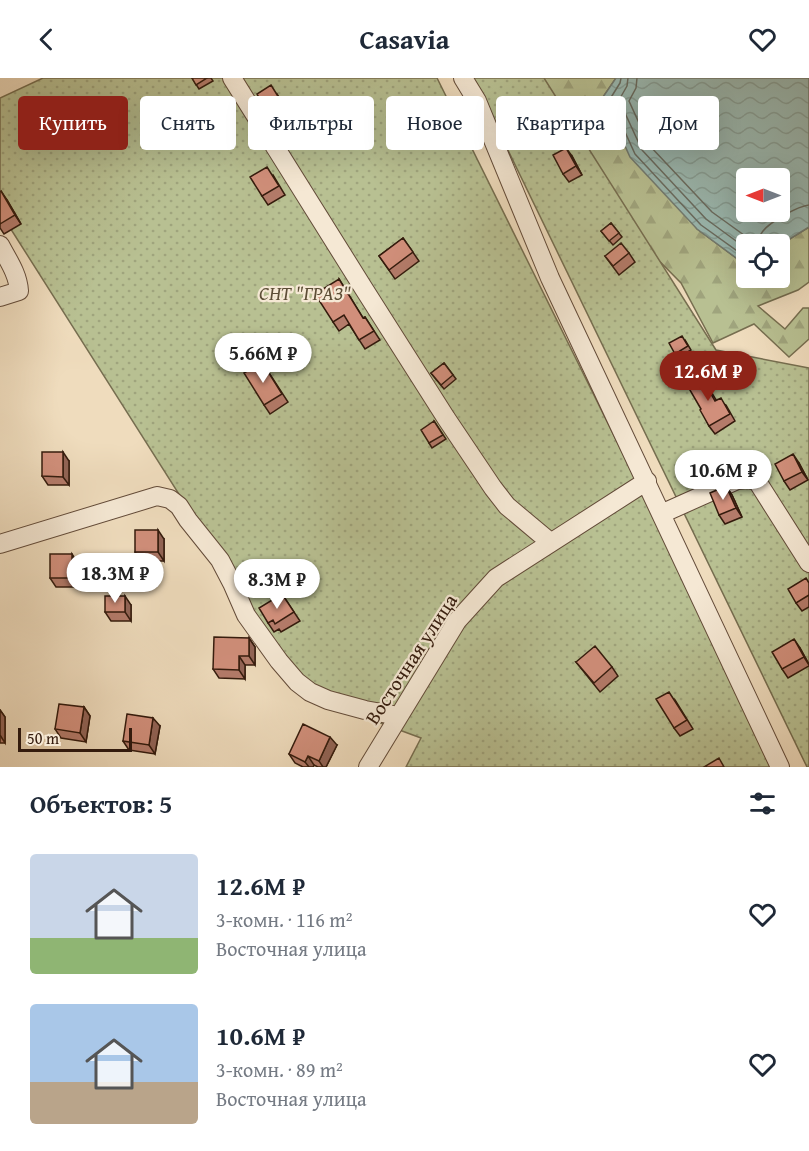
<!DOCTYPE html>
<html lang="ru">
<head>
<meta charset="utf-8">
<style>
  :root { --surface:#fff; --page:#f6f6f7; --text:#1f2937; --muted:#747a83; --accent:#8f2418 }
  body { margin:0; font-family:"Gentium Book Plus",serif; background:var(--page); color:var(--text); height:100vh; display:flex; flex-direction:column; font-size:22px; white-space:nowrap }
  * { box-sizing:border-box; margin:0 }
  p { font-size:20px; color:var(--muted) }
  .icon { flex:none; width:33px; height:33px; fill:none; stroke:currentColor; stroke-width:2; stroke-linecap:round; stroke-linejoin:round }
  .map { position:relative; height:689px; overflow:hidden }
  .details { display:flex; flex-direction:column; background:var(--surface); flex:1 }
  .details>* { flex:none }
  .guide { position:absolute; left:18px; top:18px; width:774px; height:54px; display:flex; gap:12px }
  .needle { width:39px; rotate:270deg }
  .tools { position:absolute; left:736px; top:90px; display:grid; gap:12px }
  .tools a { display:grid; place-items:center; width:54px; height:54px; border-radius:6px; background:var(--surface); box-shadow:0 6px 24px #0002; font-size:30px }
  .scale { position:absolute; left:18px; bottom:15px; width:114px; box-sizing:border-box; padding-left:6px; border:3px solid #341b0d; border-top:0; font-size:16px; line-height:21px; white-space:nowrap; color:#341b0d; -webkit-text-stroke:4px #f5e8d4; paint-order:stroke }
  .price { position:absolute; translate:-50% -51px; padding:0 14px; border-radius:21px; background:#fff; color:#222; font-size:20px; line-height:39px; filter:drop-shadow(0 2px 3px #0008) }
  .price::after { content:''; position:absolute; left:50%; top:36px; width:18px; height:14px; margin-left:-9px; background:inherit; clip-path:polygon(0 0,100% 0,50% 100%) }
  .price.selected { background:var(--accent); color:#fff }
  ul { padding:0; list-style:none }
  li { display:flex; align-items:center; gap:18px; height:150px; padding:0 30px }
  li span { display:grid; place-items:center; flex:none; width:168px; height:120px; border-radius:6px; color:#555 }
  li>.icon { margin-inline-start:auto }
  span .icon { width:72px; height:72px; fill:#fffc; stroke-width:1 }
  li b { font-size:26px }
  h2 { display:flex; justify-content:space-between; align-items:center; height:72px; padding:0 30px; font-size:26px }
  .pill { padding:0 21px; border-radius:6px; background:var(--surface); box-shadow:0 6px 24px #0002; font-size:21px; line-height:54px }
  .pill.selected { background:var(--accent); color:#fff }
  header { display:flex; justify-content:space-between; align-items:center; height:78px; padding:0 30px; background:var(--surface); font-size:27px; font-weight:700 }
  .map>svg:first-child { display:block }
  .forest { fill:url(#forest-firs); stroke:#766e50; stroke-width:1.5 }
  .garden { fill:url(#garden-dots); stroke:#766e50; stroke-width:1.5 }
  .water { fill:url(#water-waves); stroke:#717b72; stroke-width:1.5; fill-rule:evenodd }
  .lines { fill:none; stroke-linecap:round; stroke-linejoin:round }
  .shore { stroke:#676b61; stroke-width:1.5 }
  .minor-casing { stroke:#634b39; stroke-width:20 }
  .minor { stroke:#f5e8d4; stroke-width:18 }
  .wall { fill:#b47b6a; stroke:#341b0d; stroke-width:1.5 }
  .shaded-wall { fill:#926456; stroke:#341b0d; stroke-width:1.5 }
  .building { fill:#d18f7b; stroke:#341b0d; stroke-width:1.5 }
  .labels { text-anchor:middle; stroke-width:4.5; stroke-linejoin:round; paint-order:stroke }
  .park-label { font-size:20px; font-style:italic; fill:#5c4d35; stroke:#f5e8d4 }
  .street-label { font-size:20px; fill:#341b0d; stroke:#f5e8d4 }
</style>
</head>
<body>
<header><svg class="icon" aria-label="back" viewBox="0 0 24 24"><path d="M15 5l-7 7 7 7"/></svg>Casavia<svg class="icon" aria-label="heart" viewBox="0 0 24 24"><path d="M12 20l-8-8c-3-5 5-10 8-4 3-6 11-1 8 4z"/></svg></header>
<div class="map">
<svg width="809" height="689" viewBox="0 0 809 689">
  <defs>
    <pattern id="forest-firs" width="22" height="20" patternUnits="userSpaceOnUse" patternTransform="scale(1.5)"><rect width="22" height="20" fill="#b8c092"/><path d="M5 1l3.5 6h-7zM16 11l3.5 6h-7z" fill="#9fa47d"/></pattern>
    <pattern id="garden-dots" width="8" height="8" patternUnits="userSpaceOnUse" patternTransform="scale(1.5)"><rect width="8" height="8" fill="#b8c092"/><path d="M2 2h.1M6 6h.1" fill="none" stroke="#9fa47d" stroke-width="1.8" stroke-linecap="round"/></pattern>
    <pattern id="water-waves" width="16" height="10" patternUnits="userSpaceOnUse" patternTransform="scale(1.5)"><rect width="16" height="10" fill="#9abbb5"/><path d="M0 5q4-4 8 0t8 0" fill="none" stroke="#85a09a"/></pattern>
  </defs>
  <rect width="100%" height="100%" fill="#efdcbd"/>
  <filter id="stains"><feTurbulence type="fractalNoise" baseFrequency=".00333" numOctaves="4"/><feColorMatrix values="0 0 0 0 .2 0 0 0 0 .09 0 0 0 0 .02 0 0 0 .5 -.17"/></filter>
  <radialGradient id="worn" r=".72"><stop offset=".6" stop-color="#630" stop-opacity="0"/><stop offset="1" stop-color="#630" stop-opacity=".3"/></radialGradient>
  <path class="forest" d="M533,0H616L603,19L697,151L747,188V200H780V167L809,149V204L798,212L758,228L785,251L803,230H809V261L789,279L754,246L713,265L681,205L603,126Z"/>
  <path class="garden" d="M43,0H437L778,689H406L421,660L307,618L0,134V20Z
    M473,0H544L716,272L809,290V689H807Z"/>
  <path class="water" d="M616,0H809V149L780,167L747,166V188L697,151L630,79L603,19ZM747,100H780V134H747Z"/>
  <g class="lines">
    <path class="shore" d="M621,0L620,5L610,21L635,76L701,147L747,180
      M628,0L627,8L619,22L642,72L706,141L747,171
      M637,0L636,10L629,23L649,67L712,134L755,165C758,162 760,157 763,153C770,144 798,128 809,127"/>
    <defs>
      <path id="minor" d="M232,0L364,211L446,340L493,410L507,428L550,464
        M463,0L477,23L550,200L780,689
        M0,167C8,182 18,196 19,213L0,219
        M661,436L737,402L748,401L757,403L809,485
        M0,466L157,418L170,421L179,428L188,442L220,482L232,505L246,537L279,583L297,604L310,614L328,622L365,632L399,638
        M368,689L457,543L496,500L647,403"/>
    </defs>
    <use href="#minor" class="minor-casing"/>
    <use href="#minor" class="minor"/>
  </g>
  <path class="wall" d="M192,0H211L213,3L199,11Z
    M277,16L290,37L275,46L269,37Z
    M572,78L582,97L569,104L563,96Z
    M273,97L285,117L268,127L262,118Z
    M0,114L7,122L21,146L4,156L0,150Z
    M611,145L622,159L613,167L601,153Z
    M403,160L419,183L395,201L379,178Z
    M629,175L635,184L619,197L605,178Z
    M339,201L363,240L365,239L380,262L365,271L349,246L339,253L333,244Z
    M685,262L691,272L678,280L675,276Z
    M262,284L288,324L270,336L264,327Z
    M444,285L456,301L444,311L431,295Z
    M706,305L716,322L726,327L735,343L715,356L709,348L701,331Z
    M434,343L446,361L432,370L429,365Z
    M69,383V407H48L42,398Z
    M799,385L808,402L790,412L784,403Z
    M726,408L732,417L742,439L725,446L719,437Z
    M164,461V483H141L135,474Z
    M78,485V509H56L50,500Z
    M809,504V529L802,533L796,525Z
    M282,516L300,543L281,554L279,551L274,554L268,545Z
    M131,527V543H111L105,534Z
    M249,560L255,569V587H245V601L219,600L213,591Z
    M800,570L809,586V588L788,600L782,591Z
    M576,584L612,589L618,598L600,614Z
    M675,622L693,651L680,658L674,650Z
    M84,629L90,638L86,664L61,660L55,651Z
    M0,632L5,639V665H0Z
    M160,648L155,676L129,672L123,663Z
    M337,667L326,689H318L314,687L313,689H303L295,685L289,676Z"/>
  <path class="shaded-wall" d="M566,70L572,78L582,97L576,88Z
    M1,113L7,122L21,146L15,137Z
    M63,374L69,383V407L63,399Z
    M793,376L799,385L808,402L802,394Z
    M726,408L732,417L742,439L736,430Z
    M158,452L164,461V483L158,474Z
    M72,476L78,485V509L72,500Z
    M125,518L131,527V543L125,534Z
    M249,560L255,569V587L249,578Z
    M794,561L800,570L809,587L804,579Z
    M239,578L245,587V601L239,592Z
    M84,629L90,638L86,664L80,655Z
    M0,632L5,639V665L0,657Z
    M153,640L160,648L155,676L149,667Z
    M330,659L337,667L326,689H323L319,683Z
    M308,678L314,687L313,689H309L305,684Z"/>
  <path class="building" d="M192,0H207L196,7Z
    M271,7L284,28L269,37L257,16Z
    M566,70L576,88L563,96L553,77Z
    M267,89L279,108L262,118L250,99Z
    M1,113L15,137L0,146V114Z
    M611,145L619,155L609,163L601,153Z
    M403,160L413,174L389,192L379,178Z
    M621,165L629,175L613,188L605,178Z
    M339,201L363,240L365,239L374,253L359,262L344,237L333,244L315,216Z
    M682,258L688,268L675,276L669,265Z
    M262,284L282,316L264,327L244,295Z
    M444,285L453,297L441,307L431,295Z
    M701,298L715,323L721,320L730,336L709,348L700,332L701,331L687,307Z
    M434,343L443,357L429,365L421,352Z
    M42,374H63V399L42,398Z
    M793,376L802,394L784,403L775,386Z
    M726,408L736,430L719,437L710,415Z
    M135,452H158V474H135Z
    M50,476H72V500H50Z
    M806,500L809,505V517L796,525L788,511Z
    M282,516L294,534L275,546L273,542L268,545L259,530Z
    M105,518H125V534H105Z
    M214,559L249,560V578H239V592L213,591Z
    M794,561L804,579L782,591L772,574Z
    M595,568L612,589L594,605L576,584Z
    M669,614L687,642L674,650L656,621Z
    M59,626L84,629L80,655L55,651Z
    M127,636L153,640L149,667L123,663Z
    M303,646L330,659L319,683L308,678L305,684L289,676Z
    M719,680L724,689H704Z"/>
  <g class="labels">
    <g class="park-label">
      <text x="305" y="222">СНТ "ГРАЗ"</text>
    </g>
    <g class="street-label">
      <text transform="translate(411 581) rotate(-57)" y="7">Восточная улица</text>
    </g>
  </g>
  <rect width="100%" height="100%" filter="url(#stains)"/>
  <rect width="100%" height="100%" fill="url(#worn)"/>
</svg>
<div class="tools">
<a><svg class="needle" viewBox="-14 -14 28 28"><path d="M0-13l5 13h-10z" fill="#e53935"/><path d="M0 13l5-13h-10z" fill="#747a83"/></svg></a>
<a><svg class="icon" aria-label="locate" viewBox="0 0 24 24"><circle cx="12" cy="12" r="6"/><path d="M12 2v4M12 18v4M2 12h4M18 12h4"/></svg></a>
</div>
<div class="scale">50 m</div>
<b class="price" style="left:263px;top:306px">5.66M ₽</b>
<b class="price selected" style="left:708px;top:324px">12.6M ₽</b>
<b class="price" style="left:723px;top:423px">10.6M ₽</b>
<b class="price" style="left:115px;top:526px">18.3M ₽</b>
<b class="price" style="left:277px;top:532px">8.3M ₽</b>
<div class="guide">
<a class="pill selected">Купить</a>
<a class="pill">Снять</a>
<a class="pill">Фильтры</a>
<a class="pill">Новое</a>
<a class="pill">Квартира</a>
<a class="pill">Дом</a>
</div>
</div>
<section class="details">
<h2>Объектов: 5<svg class="icon" aria-label="filters" viewBox="0 0 24 24"><path d="M4 7h16M4 17h16"/><circle cx="9" cy="7" r="2"/><circle cx="15" cy="17" r="2"/></svg></h2>
<ul>
<li><span style="background:linear-gradient(#c9d6e8 70%,#8fb573 0)"><svg class="icon" aria-label="home" viewBox="0 0 24 24"><path d="M3 11l9-7 9 7M6 9v11h12V9"/></svg></span><div><b>12.6M ₽</b><p>3-комн. · 116 m²</p><p>Восточная улица</p></div><svg class="icon" aria-label="heart" viewBox="0 0 24 24"><path d="M12 20l-8-8c-3-5 5-10 8-4 3-6 11-1 8 4z"/></svg></li>
<li><span style="background:linear-gradient(#a9c7e8 65%,#b9a48a 0)"><svg class="icon" aria-label="home" viewBox="0 0 24 24"><path d="M3 11l9-7 9 7M6 9v11h12V9"/></svg></span><div><b>10.6M ₽</b><p>3-комн. · 89 m²</p><p>Восточная улица</p></div><svg class="icon" aria-label="heart" viewBox="0 0 24 24"><path d="M12 20l-8-8c-3-5 5-10 8-4 3-6 11-1 8 4z"/></svg></li>
</ul>
</section>
</body>
</html>
